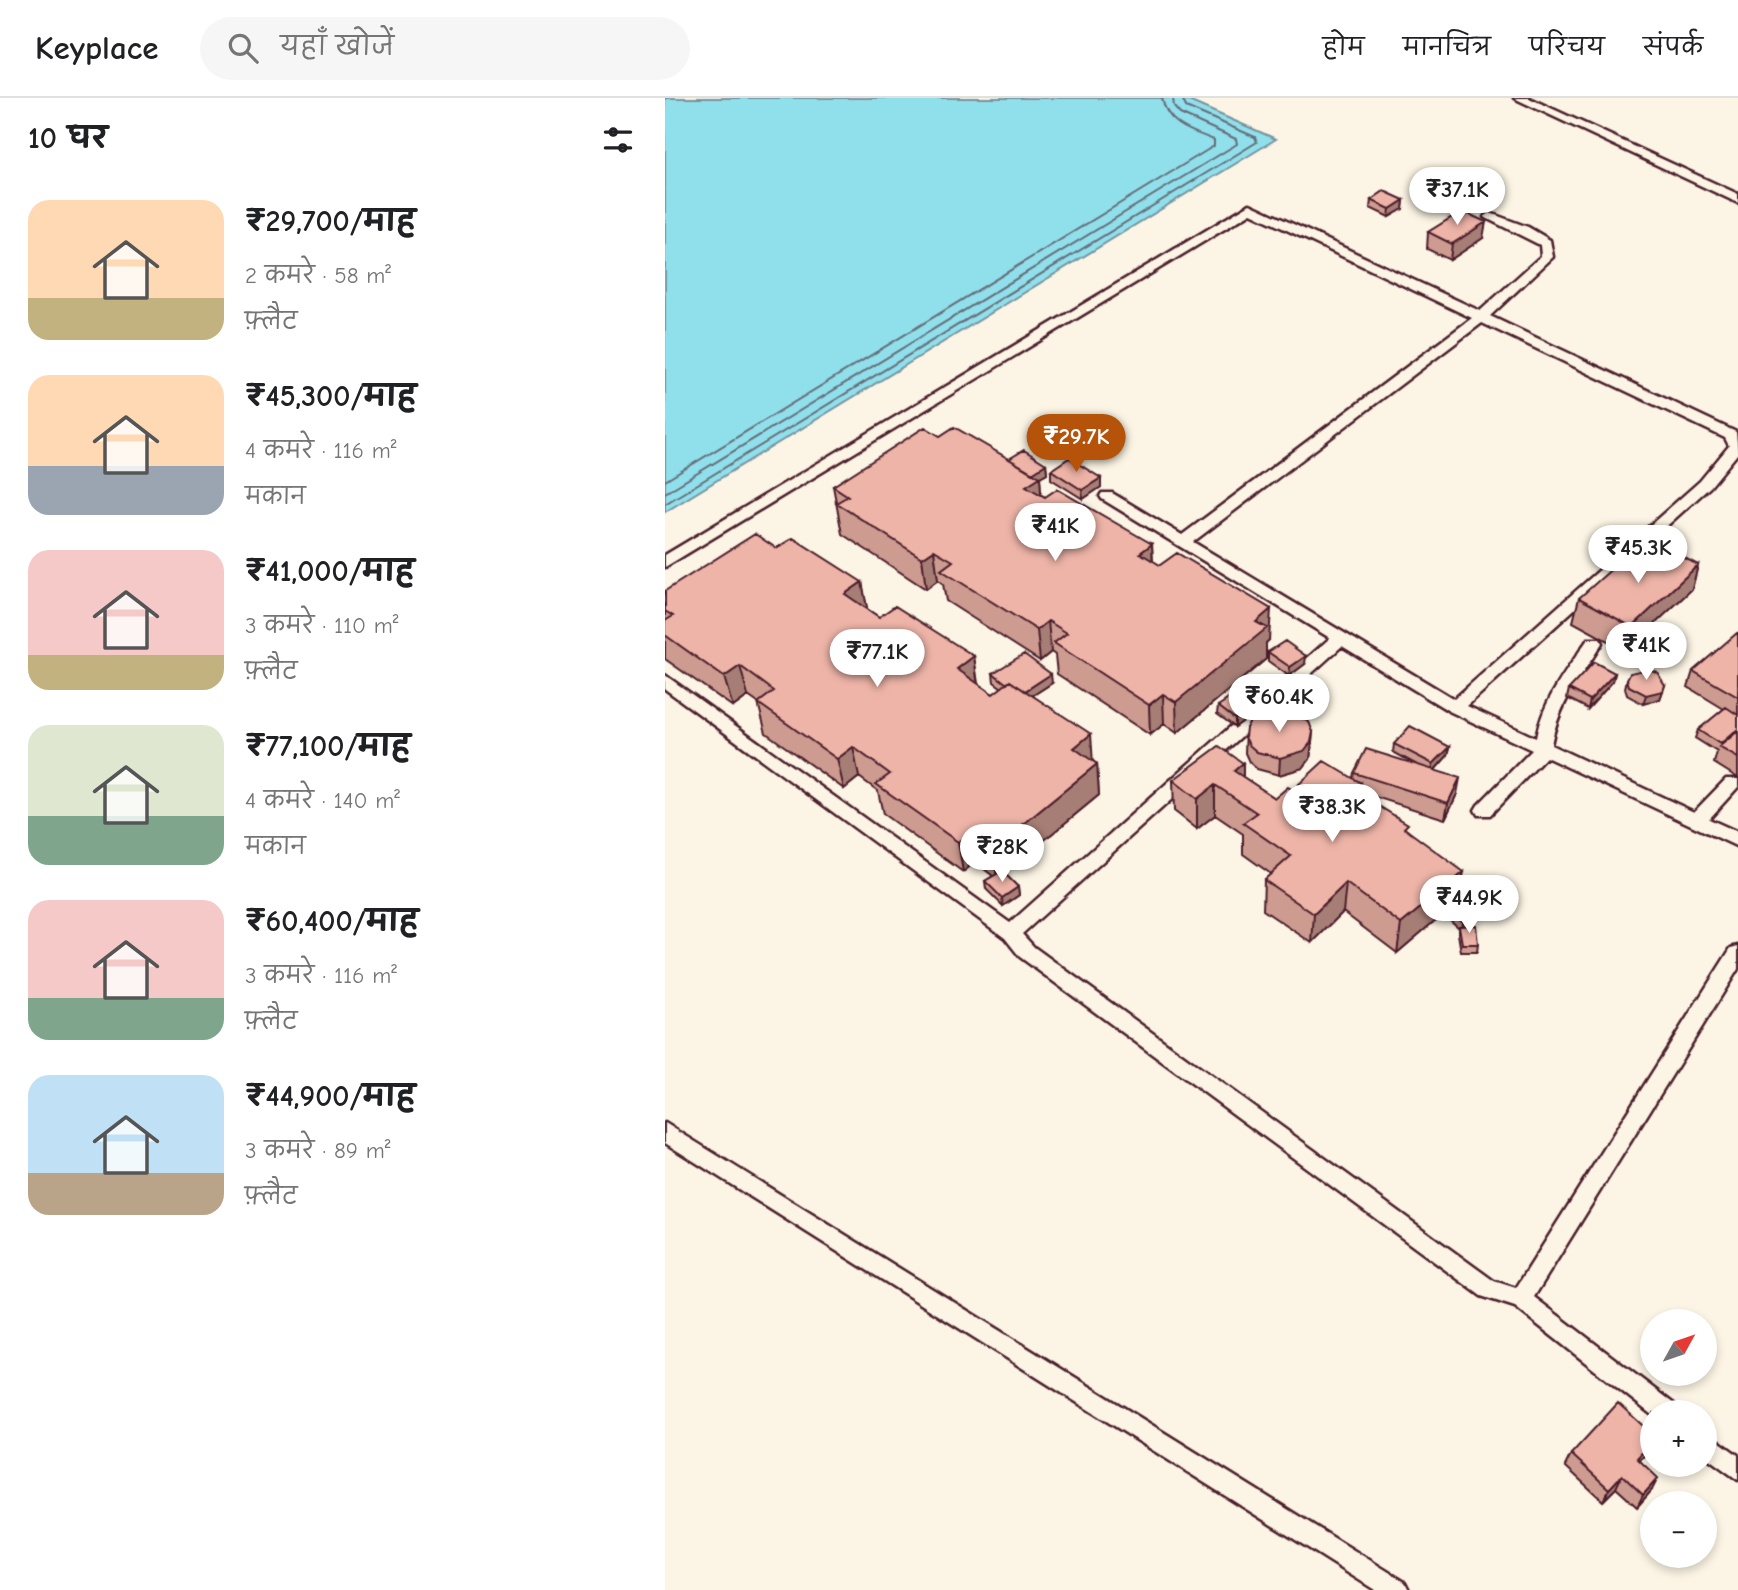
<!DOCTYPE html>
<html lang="hi">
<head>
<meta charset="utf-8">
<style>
  :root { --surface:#fff; --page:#f6f6f6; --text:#202124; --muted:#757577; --line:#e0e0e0; --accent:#b45309 }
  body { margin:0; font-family:"Comic Neue","Playpen Sans Deva",sans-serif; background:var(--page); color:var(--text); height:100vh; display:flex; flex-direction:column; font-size:26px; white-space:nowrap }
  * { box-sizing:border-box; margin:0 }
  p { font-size:23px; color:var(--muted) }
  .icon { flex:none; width:38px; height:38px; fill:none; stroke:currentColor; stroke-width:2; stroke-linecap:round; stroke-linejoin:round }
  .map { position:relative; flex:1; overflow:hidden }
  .panel { display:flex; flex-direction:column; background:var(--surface); width:665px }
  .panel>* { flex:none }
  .needle { width:46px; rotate:50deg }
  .controls { position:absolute; left:975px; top:1211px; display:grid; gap:14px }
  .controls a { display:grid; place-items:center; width:77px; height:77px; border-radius:50%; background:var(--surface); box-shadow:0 4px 10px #0003; font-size:35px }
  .price { position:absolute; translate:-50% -60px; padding:0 16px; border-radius:24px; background:#fff; color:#222; font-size:23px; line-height:46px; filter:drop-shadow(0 2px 4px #0008) }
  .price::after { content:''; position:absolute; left:50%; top:42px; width:21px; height:16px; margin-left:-10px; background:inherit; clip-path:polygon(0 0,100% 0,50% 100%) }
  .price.active { background:var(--accent); color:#fff }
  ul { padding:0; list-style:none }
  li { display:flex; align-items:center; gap:21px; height:175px; padding:0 28px }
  li span { display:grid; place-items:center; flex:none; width:196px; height:140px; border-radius:21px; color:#555 }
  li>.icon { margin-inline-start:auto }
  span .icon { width:84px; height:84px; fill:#fffc; stroke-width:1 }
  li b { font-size:30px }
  h2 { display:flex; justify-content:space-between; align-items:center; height:84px; padding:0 28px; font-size:30px }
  header { display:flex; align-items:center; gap:42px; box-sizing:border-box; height:98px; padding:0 35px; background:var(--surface); border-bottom:2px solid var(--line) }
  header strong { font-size:33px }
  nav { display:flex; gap:38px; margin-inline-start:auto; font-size:24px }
  .search { width:490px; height:63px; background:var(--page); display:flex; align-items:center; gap:18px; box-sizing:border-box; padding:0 24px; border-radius:38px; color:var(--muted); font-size:26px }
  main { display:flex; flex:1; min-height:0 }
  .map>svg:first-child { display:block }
  .water { fill:#90e0ec; stroke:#74939f; stroke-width:2 }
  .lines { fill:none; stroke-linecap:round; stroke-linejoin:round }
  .shore { stroke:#666c78; stroke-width:2 }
  .service-casing { stroke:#4a1f2b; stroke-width:5 }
  .service { fill:#fcf5e5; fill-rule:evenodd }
  .wall { fill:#cd9b90; stroke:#4a1f2b; stroke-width:2 }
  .shaded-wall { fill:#a77e76; stroke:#4a1f2b; stroke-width:2 }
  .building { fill:#eeb4a8; stroke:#4a1f2b; stroke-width:2 }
</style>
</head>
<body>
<header>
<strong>Keyplace</strong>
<div class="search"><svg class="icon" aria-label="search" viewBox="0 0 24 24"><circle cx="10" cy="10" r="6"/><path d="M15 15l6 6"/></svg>यहाँ खोजें</div>
<nav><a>होम</a><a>मानचित्र</a><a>परिचय</a><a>संपर्क</a></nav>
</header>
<main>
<section class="panel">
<h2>10 घर<svg class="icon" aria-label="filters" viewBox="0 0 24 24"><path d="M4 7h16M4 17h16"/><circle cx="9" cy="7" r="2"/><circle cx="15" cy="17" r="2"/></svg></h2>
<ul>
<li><span style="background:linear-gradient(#ffd9b3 70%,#c2b280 0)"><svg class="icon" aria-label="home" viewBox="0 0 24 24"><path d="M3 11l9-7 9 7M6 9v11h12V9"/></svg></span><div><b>₹29,700/माह</b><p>2 कमरे · 58 m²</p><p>फ़्लैट</p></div></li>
<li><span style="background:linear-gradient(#ffd9b3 65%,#9aa5b1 0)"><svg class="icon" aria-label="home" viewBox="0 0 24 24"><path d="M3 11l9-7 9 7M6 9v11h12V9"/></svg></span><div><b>₹45,300/माह</b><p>4 कमरे · 116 m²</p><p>मकान</p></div></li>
<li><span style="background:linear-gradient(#f6c9c9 75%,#c2b280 0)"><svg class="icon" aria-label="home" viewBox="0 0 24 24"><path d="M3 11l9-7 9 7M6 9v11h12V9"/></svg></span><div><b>₹41,000/माह</b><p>3 कमरे · 110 m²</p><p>फ़्लैट</p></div></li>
<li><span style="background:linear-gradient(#dfe7d0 65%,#7fa58c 0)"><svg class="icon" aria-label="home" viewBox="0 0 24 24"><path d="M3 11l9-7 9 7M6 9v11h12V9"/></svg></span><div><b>₹77,100/माह</b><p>4 कमरे · 140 m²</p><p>मकान</p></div></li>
<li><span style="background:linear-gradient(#f6c9c9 70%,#7fa58c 0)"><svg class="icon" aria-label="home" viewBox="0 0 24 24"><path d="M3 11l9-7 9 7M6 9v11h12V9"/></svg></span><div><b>₹60,400/माह</b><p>3 कमरे · 116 m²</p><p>फ़्लैट</p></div></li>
<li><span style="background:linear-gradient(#bfe0f5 70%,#b9a48a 0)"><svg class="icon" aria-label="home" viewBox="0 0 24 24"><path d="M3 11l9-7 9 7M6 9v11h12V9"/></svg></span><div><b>₹44,900/माह</b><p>3 कमरे · 89 m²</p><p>फ़्लैट</p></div></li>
</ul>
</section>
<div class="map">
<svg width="1073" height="1492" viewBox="0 0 1073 1492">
  <rect width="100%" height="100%" fill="#fcf5e5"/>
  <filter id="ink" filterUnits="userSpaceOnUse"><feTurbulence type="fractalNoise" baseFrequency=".0143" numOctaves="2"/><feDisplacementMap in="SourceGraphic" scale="14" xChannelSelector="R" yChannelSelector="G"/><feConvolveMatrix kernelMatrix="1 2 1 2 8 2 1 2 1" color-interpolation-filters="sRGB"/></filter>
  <g filter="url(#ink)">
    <path class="water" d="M0,0H517L611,41L0,414Z"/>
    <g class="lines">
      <path class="shore" d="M0,383L549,48V42C526,33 502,27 497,0
        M0,395L572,46L571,41L515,16L509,9L508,0
        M0,406L592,44L590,39L521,9L517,0"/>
      <defs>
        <path id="service" d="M849,0H864L1073,96V105Z
          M585,106L815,213L876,158L875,147L819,119L825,115L863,129L885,142L888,159L825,218L1071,334L1073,355L1045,389L802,608L871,640C878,602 902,572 923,541H935L937,545C915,581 894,604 886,647L1029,714L1061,681H1073V689L1044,721L1073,734V749L881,659L825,717H813L810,712L813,707L867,652L784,613L677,548L357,836L369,849L829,1183L851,1190L1066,850L1073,848V871L869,1199L1009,1306L1012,1314H987V1317L850,1209L816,1198L355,859L340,840L0,591V577L345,825L665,540L437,401L435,398L437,395H447L517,437L807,220L586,115L0,469V457ZM817,225L1060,340L1064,348L1035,383L789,601L528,444Z
          M0,1025L740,1484L744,1492H710L0,1045Z
          M1040,1333L1073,1357V1382L1040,1358Z"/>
      </defs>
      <use href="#service" class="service-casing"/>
      <use href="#service" class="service"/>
    </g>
    <path class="wall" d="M706,102H739L738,111L724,119L705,110Z
      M763,134L818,140L785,162L762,151Z
      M275,338L344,361L381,366L382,375L375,379L376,397L487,446L488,463L604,542L601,545V561L512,635L499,626L485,637L392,576L390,557L386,554L375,563L281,503L278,486L273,482L261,491L177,436L168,388Z
      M386,372L436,380V389L418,401L386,381Z
      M990,463L1033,467L1027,491L961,553L908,524L914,500Z
      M197,484L202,511L214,519L309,558L313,586L328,596L337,590L329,584L328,575L387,585L367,598L428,663L432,666L434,697L339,775L353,789L354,797L338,808L321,791L320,783L328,778L310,764L298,774L218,716L213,693L194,679L179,691L101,635L93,605L83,598L68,609L0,561V493Z
      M1073,535V680L1049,665L1052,654L1030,640L1033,632L1059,611L1023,589L1028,573Z
      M603,554L640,566L624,578L603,563Z
      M950,575L948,583L923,611L902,600L904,591Z
      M962,581L1000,587L995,601L978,606L962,597L960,590Z
      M553,608L584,619L570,629L552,616Z
      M581,630L648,634L645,661L638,670L614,677L592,671L584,664L580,655Z
      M729,646L785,649L783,657L770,672L792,696L780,721L695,694V696L743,733L793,803L732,855L678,814L647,845L598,812L599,782L606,776L578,756V736L550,717L532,731L509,713L508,682L578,665V679L610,700L633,696L634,686L688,680L689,675L752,667L728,654Z
      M784,812L811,815L809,824L803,828L813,846L812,854H796L793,836L794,830L783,820Z
      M984,1352L975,1362L987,1392L972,1409L951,1390L938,1403L900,1368L906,1356Z"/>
    <path class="shaded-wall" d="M739,102L738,111L724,119L725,111Z
      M821,124L818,140L785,162L787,146Z
      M381,366L382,375L375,379L377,410L361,388L363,377Z
      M436,380V389L418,401L417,392Z
      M487,446L488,477L475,455Z
      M269,452L273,482L261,491L257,460Z
      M1033,467L1027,491L961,553L967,529Z
      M197,484L203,515L180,496Z
      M606,511L604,542L601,545V561L512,635L511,604L591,524Z
      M383,523L386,554L375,563L372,532Z
      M309,558L313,589L292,571Z
      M641,558L640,566L624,578L625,569Z
      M75,568L83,598L68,609L59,579Z
      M950,575L948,583L923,611L925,602Z
      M386,576L387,585L356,605V596Z
      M1000,587L995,601L978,606L981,597Z
      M498,596L499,626L485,637L484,607Z
      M585,611L584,619L570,629V621Z
      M648,634L645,661L638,670L614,677L615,660Z
      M426,636L428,666L409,650Z
      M188,649L194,679L179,691L172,661Z
      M785,649L783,657L767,675L768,666Z
      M578,665V696L569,673Z
      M432,666L434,697L332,781L328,751Z
      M795,680L792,696L780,721L783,705Z
      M696,685L694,701L670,725L672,709Z
      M550,687V717L532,731V701Z
      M305,734L310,764L298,774L293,744Z
      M799,774L793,803L732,855L736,826Z
      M681,785L678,814L647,845L649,816Z
      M353,789L354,797L338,808L337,800Z
      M811,815L809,824L796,832L797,824Z
      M987,1344V1347L984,1352L966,1372L972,1360Z
      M957,1377L951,1390L938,1403L944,1391Z
      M993,1380L987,1392L972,1409L978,1397Z"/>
    <path class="building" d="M719,93L739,102L725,111L706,102Z
      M797,113L821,124L787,146L763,134Z
      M260,329L275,338L289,329L375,379L361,388L380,399L392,391L487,446L475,455L495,467L512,455L606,511L591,524L602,530L511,604L498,596L484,607L389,545L402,535L383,523L372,532L276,472L288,463L269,452L257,460L171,405L183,398L168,388Z
      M359,352L381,366L367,375L344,361Z
      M404,360L436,380L417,392L386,372Z
      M90,436L111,450L128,440L197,484L180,496L214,519L230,508L309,558L292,571L328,596L345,583L426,636L409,650L432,666L328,751L305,734L293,744L211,686L225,676L188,649L172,661L93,605L109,593L75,568L59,579L0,537V523L8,518L0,513V493Z
      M969,451L990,463L1003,451L1033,467L967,529L914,500Z
      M1072,535H1073V599L1028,573Z
      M620,543L641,558L625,569L603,554Z
      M359,556L386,576L360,593L345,583L342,586L328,575Z
      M929,564L950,575L925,602L904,591Z
      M983,571L992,574L1000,587L998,593L981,597L964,588L962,581L965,575Z
      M568,598L585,611L570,621L553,608Z
      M1061,609L1073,617V631L1055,646L1033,632Z
      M622,612L644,624L648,634L646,644L639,653L615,660L592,654L584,647L580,639L581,630L586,621L596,614Z
      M745,628L785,649L768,666L729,646Z
      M1073,633V660L1054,649Z
      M554,648L578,665L569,673L610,700L623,689L668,719L694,696L743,726L739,730L799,774L736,826L681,785L649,816L599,782L626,758L578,725L592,715L550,687L532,701L508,682Z
      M701,651L795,680L783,705L689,675Z
      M659,663L696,685L672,709L634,686Z
      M337,773L353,789L337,800L320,783Z
      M798,804L811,815L797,824L784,812Z
      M811,827L813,846H797L794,828Z
      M953,1305L987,1336V1344L972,1360L993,1380L978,1397L957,1377L944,1391L906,1356Z"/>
  </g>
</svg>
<div class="controls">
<a><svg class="needle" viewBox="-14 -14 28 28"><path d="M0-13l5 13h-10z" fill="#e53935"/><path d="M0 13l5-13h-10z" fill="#757577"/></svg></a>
<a>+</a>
<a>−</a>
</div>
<b class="price" style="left:792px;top:129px">₹37.1K</b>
<b class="price active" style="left:411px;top:376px">₹29.7K</b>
<b class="price" style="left:390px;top:465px">₹41K</b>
<b class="price" style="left:973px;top:487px">₹45.3K</b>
<b class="price" style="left:981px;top:584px">₹41K</b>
<b class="price" style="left:212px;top:591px">₹77.1K</b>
<b class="price" style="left:614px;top:636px">₹60.4K</b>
<b class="price" style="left:667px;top:746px">₹38.3K</b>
<b class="price" style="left:337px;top:786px">₹28K</b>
<b class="price" style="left:804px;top:837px">₹44.9K</b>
</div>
</main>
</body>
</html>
